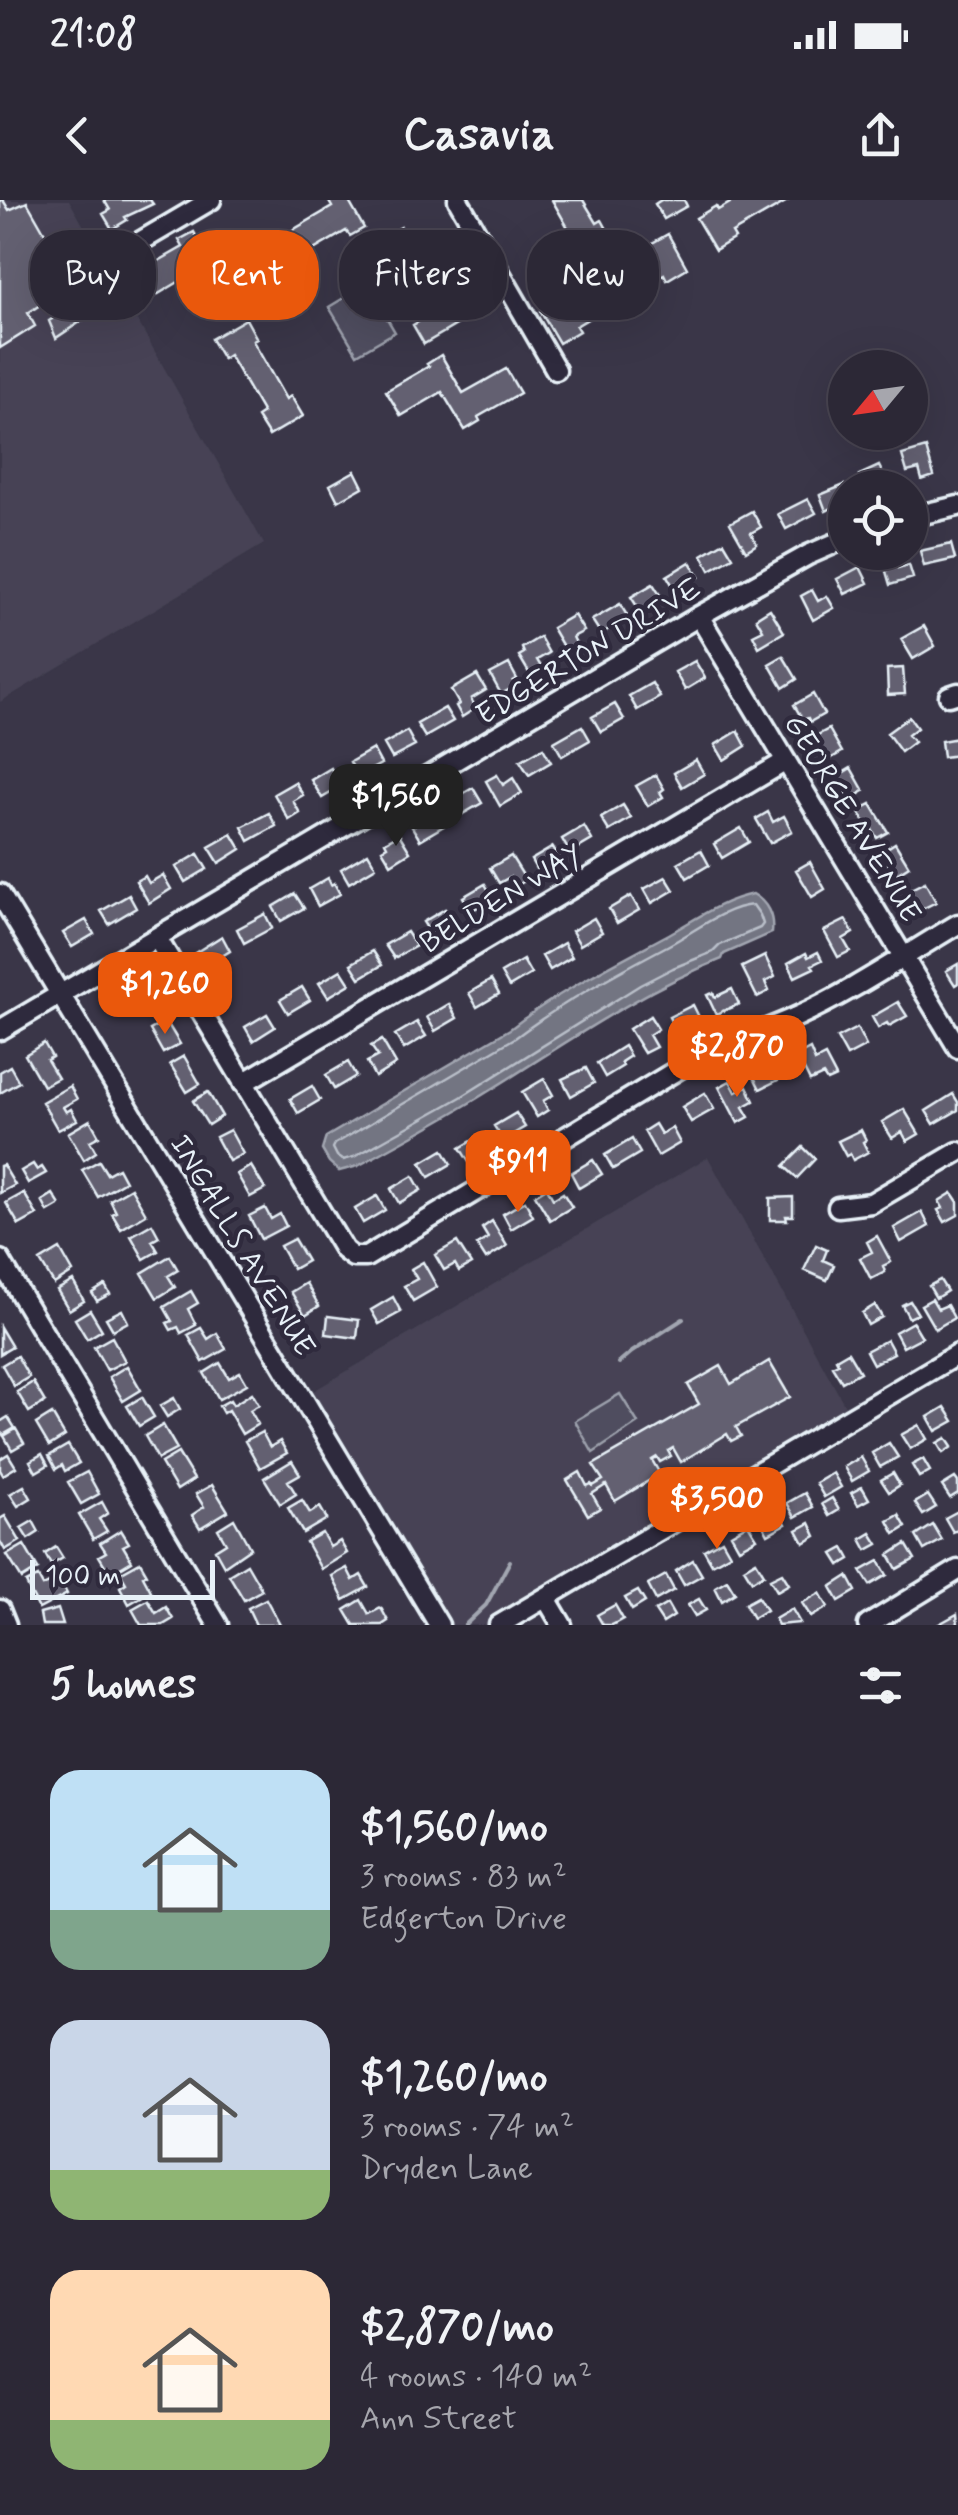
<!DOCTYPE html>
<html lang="en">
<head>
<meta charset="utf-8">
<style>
  :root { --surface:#2c2836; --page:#34303e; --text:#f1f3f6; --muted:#a6a6ad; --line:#484451; --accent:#ea580c }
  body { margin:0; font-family:Mynerve,sans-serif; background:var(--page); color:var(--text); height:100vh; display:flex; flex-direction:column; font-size:38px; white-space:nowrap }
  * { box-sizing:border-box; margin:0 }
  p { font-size:32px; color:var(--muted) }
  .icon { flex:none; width:55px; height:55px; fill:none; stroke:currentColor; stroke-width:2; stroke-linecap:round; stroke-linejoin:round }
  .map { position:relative; height:1425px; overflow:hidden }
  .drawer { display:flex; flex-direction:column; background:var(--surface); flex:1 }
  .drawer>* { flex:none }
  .guide { position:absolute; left:30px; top:30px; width:900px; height:90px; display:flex; gap:20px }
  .needle { width:65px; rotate:241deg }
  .buttons { position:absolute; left:828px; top:150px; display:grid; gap:20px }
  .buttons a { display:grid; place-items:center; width:100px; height:100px; border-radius:50%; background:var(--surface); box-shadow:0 10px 40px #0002,0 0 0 2px var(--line); font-size:50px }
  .scale { position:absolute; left:30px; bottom:25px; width:185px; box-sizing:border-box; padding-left:10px; border:5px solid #e8f1f8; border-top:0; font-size:28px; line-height:35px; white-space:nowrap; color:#e8f1f8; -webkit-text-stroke:8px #2f2a3d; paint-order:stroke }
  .price { position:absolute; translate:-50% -85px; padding:0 22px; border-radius:20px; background:var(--accent); color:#fff; font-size:32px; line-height:65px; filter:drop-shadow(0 2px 5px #0008) }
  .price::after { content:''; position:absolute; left:50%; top:60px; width:30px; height:22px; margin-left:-15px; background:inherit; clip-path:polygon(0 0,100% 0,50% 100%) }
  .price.active { background:#222; color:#fff }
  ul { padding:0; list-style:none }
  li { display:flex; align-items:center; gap:30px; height:250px; padding:0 50px }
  li span { display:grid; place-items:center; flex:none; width:280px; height:200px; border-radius:30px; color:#555 }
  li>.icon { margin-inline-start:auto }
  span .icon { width:120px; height:120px; fill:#fffc; stroke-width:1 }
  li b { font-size:42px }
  h2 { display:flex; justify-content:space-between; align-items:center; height:120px; padding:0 50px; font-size:42px }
  .chip { padding:0 35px; border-radius:40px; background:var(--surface); box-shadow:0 10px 40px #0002,0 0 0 2px var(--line); font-size:35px; line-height:90px }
  .chip.active { background:var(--accent); color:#fff }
  .status { display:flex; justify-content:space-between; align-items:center; height:70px; padding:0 50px; background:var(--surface); direction:ltr }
  .status svg { height:28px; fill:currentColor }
  header { display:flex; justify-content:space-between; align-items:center; height:130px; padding:0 50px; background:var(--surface); font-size:45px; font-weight:700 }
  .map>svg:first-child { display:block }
  .built { fill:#464354 }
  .green { fill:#504e5f; stroke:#9ca0ac; stroke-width:2.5 }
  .water { fill:#737482; stroke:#a2a6b1; stroke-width:2.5 }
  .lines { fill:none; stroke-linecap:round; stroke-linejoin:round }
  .shore { stroke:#b9bfc9; stroke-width:2.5 }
  .stream { stroke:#a2a6b1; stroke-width:4 }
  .building { fill:#636171; stroke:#e8f1f8; stroke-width:2.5 }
  .minor-casing { stroke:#e8f1f8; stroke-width:25 }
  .minor { stroke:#2f2a3d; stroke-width:18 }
  .labels { text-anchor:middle; stroke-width:9; stroke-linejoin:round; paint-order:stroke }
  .street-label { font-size:30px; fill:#e8f1f8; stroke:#2f2a3d }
</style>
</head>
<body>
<div class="status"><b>21:08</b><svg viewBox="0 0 49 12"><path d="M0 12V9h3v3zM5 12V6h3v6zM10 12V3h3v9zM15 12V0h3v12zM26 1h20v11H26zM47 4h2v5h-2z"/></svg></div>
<header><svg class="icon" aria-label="back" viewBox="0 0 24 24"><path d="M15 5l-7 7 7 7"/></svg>Casavia<svg class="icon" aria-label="share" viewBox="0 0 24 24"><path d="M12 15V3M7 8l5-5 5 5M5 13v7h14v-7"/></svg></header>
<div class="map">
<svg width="958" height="1425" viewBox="0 0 958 1425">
  <rect width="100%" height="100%" fill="#3a3648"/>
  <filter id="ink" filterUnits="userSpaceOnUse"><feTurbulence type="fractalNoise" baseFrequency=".01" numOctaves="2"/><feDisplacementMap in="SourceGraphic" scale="20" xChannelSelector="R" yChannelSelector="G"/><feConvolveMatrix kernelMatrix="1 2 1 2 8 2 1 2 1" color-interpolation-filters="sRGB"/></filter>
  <g filter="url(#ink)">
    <path class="built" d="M0,0H69L264,344L0,502Z
      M708,957L849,1213L491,1425H449L310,1193Z"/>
    <path class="green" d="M365,81L395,132L357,154L329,107L347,96L345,93Z
      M620,1194L638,1223L593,1253L575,1221Z"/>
    <path class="water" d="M753,694C767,702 774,716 772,733L724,754L722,759C630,795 551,854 466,905C431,926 394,946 358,966L339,971L329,962L322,950L326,937L510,829C559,791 615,763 669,734C696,719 722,700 753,694Z"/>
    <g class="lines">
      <path class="shore" d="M753,705L760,715L763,724L760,728L720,745L713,752L673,768L640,785L461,897L354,957L343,960L337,956L333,948L335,944L515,838C563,802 616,773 669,745C694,732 724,707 753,705Z"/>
      <path class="stream" d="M619,1163L632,1152L683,1119
        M465,1425L486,1405L510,1361"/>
    </g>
    <path class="building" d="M0,0H3L9,10L27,2L75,86L61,93L70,103L84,99L92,114L56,138L49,121L61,113L52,97L28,113L35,126L0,148Z
      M104,0H150L153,4L125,17L127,20L112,29L103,14L110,10Z
      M328,0H348L364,28L350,36L346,31L300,58L286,34L332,7Z
      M552,0H583L597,23L602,20L613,40L579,60L568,41L574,38Z
      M661,0H684L687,6L664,19L655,4Z
      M735,0H789L732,33L735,38L715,50L696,18L716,6L718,10Z
      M401,27L413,47L408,50L442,107L447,105L458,124L424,144L413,125L418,122L384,64L379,67L367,47Z
      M194,32L218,74L264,46L278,70L232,98L235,104L221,112L197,71L150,99L136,74L183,47L179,40Z
      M668,34L687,68L667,80L664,74L576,126L579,131L559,143L540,111L560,99L562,103L650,51L647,46Z
      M246,119L257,139L253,141L286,199L291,196L303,216L269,236L257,217L263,213L229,155L223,159L211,139Z
      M441,155L463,193L506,169L520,193L478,217L480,221L465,230L442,192L401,216L386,191L429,166L427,164Z
      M926,248L934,276L922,280L919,269L907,272L902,255Z
      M879,266L887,282L881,285L883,288H865L859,275Z
      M355,271L363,287L338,301L330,285Z
      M844,285L845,302L826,311L820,295Z
      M808,299L816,313L786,329L778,314Z
      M752,311L761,327L751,333L757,344L746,351L730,323Z
      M724,342L733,357L710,370L702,355Z
      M951,344L955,359L924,366L920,351Z
      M895,357L898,368L909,365L913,378L890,385L883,361Z
      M690,362L699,377L676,391L667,376Z
      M860,367L868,383L845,394L837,379Z
      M653,384L662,398L640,411L631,397Z
      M812,390L818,401L827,396L834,408L813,420L801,396Z
      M620,404L628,417L601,434L592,420Z
      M770,409L784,432L759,447L753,435L763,430L756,418Z
      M574,415L584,431L573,437L579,449L568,455L552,428Z
      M924,426L935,446L913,459L901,439Z
      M540,437L549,453L537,460L543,470L531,476L519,456L524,453L522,448Z
      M783,456L797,479L783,488L769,464Z
      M695,461L705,478L685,490L675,472Z
      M509,464L517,479L513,481L516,486L501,494L490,474Z
      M903,468L905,494L888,495L887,469Z
      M477,475L486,490L471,499L476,508L462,517L456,506L459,504L451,490Z
      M652,483L660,497L637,510L629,496Z
      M813,494L824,514L810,522L808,518L803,520L794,505Z
      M615,504L624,519L601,532L592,517Z
      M445,508L453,521L425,537L417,524Z
      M909,517L917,528L908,535L914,542L901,552L887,533Z
      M582,526L590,540L562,556L554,542Z
      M829,529L842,552L828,560L814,537Z
      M407,531L415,546L392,558L384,544Z
      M738,531L746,546L724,560L715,545Z
      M958,538V555L943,557L941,541Z
      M543,548L551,562L529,575L520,561Z
      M373,549L381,564L358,576L350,562Z
      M696,560L704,574L682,587L674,573Z
      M331,568L341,587L322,598L311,580Z
      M851,568L864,591L849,600L836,577Z
      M497,575L503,585L513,578L522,593L500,606L486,581Z
      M656,575L664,589L660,592L663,597L648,606L636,586Z
      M295,582L303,595L293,601L300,613L289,620L274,594Z
      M473,588L482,603L459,616L450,601Z
      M871,604L888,632L877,638L871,628L869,629L858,611Z
      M623,605L631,618L609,631L601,618Z
      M440,611L447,624L420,640L412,627Z
      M768,612L773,622L784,616L792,631L770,643L756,619Z
      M269,613L276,626L249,641L242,627Z
      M584,626L592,640L570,653L562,639Z
      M741,628L749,642L722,658L714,644Z
      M232,634L241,649L219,663L209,647Z
      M399,634L410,652L391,664L382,649L387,646L385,642Z
      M895,643L909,666L895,675L881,652Z
      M553,647L561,661L539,674L531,660Z
      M701,650L709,665L687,678L678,663Z
      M368,653L376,667L349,683L341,669Z
      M198,654L207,669L185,682L176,667Z
      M511,656L526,680L515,687L510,677L499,683L490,668Z
      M810,662L825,689L812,697L796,670Z
      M163,675L171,689L149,703L136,681L145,676L149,683Z
      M666,677L674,690L652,703L644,689Z
      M328,678L331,685L334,683L340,694L318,706L309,689Z
      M925,682L936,702L918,711L907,691Z
      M485,684L493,698L471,711L463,697Z
      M295,694L304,708L281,721L273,707Z
      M129,695L136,708L109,724L101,711Z
      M631,696L639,710L617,723L609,709Z
      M445,709L454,723L432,736L423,722Z
      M265,714L272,728L244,743L237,729Z
      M594,718L602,732L580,745L572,731Z
      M86,720L94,734L72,747L63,733Z
      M846,720L853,733L843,739L850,751L838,757L824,731Z
      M407,732L416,746L394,758L385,745Z
      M222,736L230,751L204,767L195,753Z
      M564,743L572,757L550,770L542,756Z
      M373,751L382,765L360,778L351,764Z
      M818,752L822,760L812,765L814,768L795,777L788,763L806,753L808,757Z
      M765,756L775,777L765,782L769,791L757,797L742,767Z
      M523,760L531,774L509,787L501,773Z
      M958,764V783L955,785L946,771Z
      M341,770L350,784L328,797L319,783Z
      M140,780L155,808L139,816L130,798L134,795L128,786Z
      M491,780L499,794L477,807L469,793Z
      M302,787L310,800L288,813L280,800Z
      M732,789L739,804L716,814L707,795L713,793L715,797Z
      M898,802L907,816L889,826L887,823L878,828L872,817Z
      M449,804L457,818L435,831L427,817Z
      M693,805L701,821L677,833L669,817Z
      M267,814L275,827L253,841L245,827Z
      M650,816L658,829L649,835L656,847L644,853L629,829Z
      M166,821L180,844L163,853L150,830Z
      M417,822L426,836L404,849L395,835Z
      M857,828L866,846L847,856L837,838Z
      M382,840L396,864L375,877L367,862L378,856L371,846Z
      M44,843L52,857L47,860L58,878L43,886L25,855Z
      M624,846L630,856L621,862L623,866L605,877L597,863Z
      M810,849L815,861L825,856L836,877L827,881L823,875L810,881L803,867L799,870L793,858Z
      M184,856L200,884L187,892L170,864Z
      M781,861L788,875L760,889L753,875Z
      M348,862L356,876L334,889L326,875Z
      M10,866L19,882L0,893V872Z
      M586,868L594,883L571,896L562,879Z
      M544,879L553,895L543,901L548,910L537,917L522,892Z
      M730,881L736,892L747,886L754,901L743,907L749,917L738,923L719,887Z
      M70,886L77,899L63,907L66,912L71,909L77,920L58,930L42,902Z
      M312,886L320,900L298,913L290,899Z
      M208,892L222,916L208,925L193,901Z
      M705,893L714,909L691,922L682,907Z
      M953,894L958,902V910L934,924L926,911Z
      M904,909L919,934L907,941L902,932L892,938L882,922Z
      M516,913L525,927L503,940L494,926Z
      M90,920L99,936L90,941L96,952L84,960L68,933Z
      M655,924L661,934L672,928L680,943L658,956L644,931Z
      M230,930L243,954L229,961L216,937Z
      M861,930L866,940L863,942L868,952L853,960L850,954L846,956L838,941Z
      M482,935L491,949L469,962L460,948Z
      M632,939L640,953L613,969L605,955Z
      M803,947L815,959L797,978L784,966Z
      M443,950L451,964L429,977L421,963Z
      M593,960L602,974L579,988L571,973Z
      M99,961L107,974L118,968L125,981L98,997L82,970Z
      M33,964L37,970L42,967L46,973L28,983L21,971Z
      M3,965L15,985L0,993V966Z
      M251,966L265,989L250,997L237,974Z
      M413,976L421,990L399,1003L391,989Z
      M131,988L146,1014L121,1029L112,1014L116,1012L110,1000Z
      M547,988L553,999L563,993L572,1007L550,1020L535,995Z
      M24,993L37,1015L19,1025L6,1003Z
      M952,993L958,1002V1015L945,1022L938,1010L943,1008L939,1001Z
      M53,994L60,1005L48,1012L42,1001Z
      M377,996L385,1010L363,1023L355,1009Z
      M793,997V1016H786L787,1020H770V998Z
      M525,1001L533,1016L511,1029L503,1014Z
      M265,1008L271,1019L280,1014L286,1026L261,1039L249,1016Z
      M922,1012L929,1026L901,1042L894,1028Z
      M492,1021L507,1046L486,1059L477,1045L488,1038L482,1028Z
      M152,1024L159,1037L152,1041L158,1051L144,1059L131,1036Z
      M877,1036L891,1062L883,1066L885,1072L871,1079L860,1058L872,1052L867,1042Z
      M294,1039L307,1061L293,1069L280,1046Z
      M457,1042L471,1064L459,1071L455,1064L444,1070L435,1055Z
      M816,1045L827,1050L823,1060L834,1065L827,1080L804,1070Z
      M60,1049L73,1072L54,1084L40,1061Z
      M170,1056L178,1070L168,1076L175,1087L157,1098L142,1073Z
      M423,1062L437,1087L413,1101L404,1086L417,1079L411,1069Z
      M940,1080L947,1091L936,1098L929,1086Z
      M73,1081L84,1101L69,1110L57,1090Z
      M306,1083L319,1106L305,1115L291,1092Z
      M105,1085L110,1094L97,1101L92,1093Z
      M191,1091L198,1103L188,1109L196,1125L181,1133L178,1127L171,1130L167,1123L172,1121L164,1107Z
      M393,1097L401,1112L379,1124L371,1110Z
      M932,1099L938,1109L947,1105L954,1118L935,1129L921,1105Z
      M910,1101L918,1114L909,1118L902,1105Z
      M875,1105L882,1117L868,1125L862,1113Z
      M90,1110L102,1130L87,1139L75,1119Z
      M122,1110L128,1122L113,1130L106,1118Z
      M328,1116L359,1120L357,1138L326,1134Z
      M913,1122L922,1137L903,1147L895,1132Z
      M0,1127L12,1147L0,1154Z
      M201,1128L208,1139L217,1133L226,1149L203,1162L188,1135Z
      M112,1137L125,1161L107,1170L94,1147Z
      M887,1140L894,1153L873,1164L866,1151Z
      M848,1152L860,1172L842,1182L832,1166L838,1163L836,1159Z
      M17,1156L29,1177L14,1186L2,1165Z
      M769,1161L790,1197L736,1227L741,1236L731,1241L727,1234L681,1262L673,1248L668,1251L671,1256L660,1262L657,1257L652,1260L660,1274L615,1301L606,1285L592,1294L600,1308L588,1315L567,1280L580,1272L587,1286L591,1284L593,1286L603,1280L593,1265L699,1204L688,1185L721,1166L731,1184Z
      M220,1163L229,1178L240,1172L247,1184L219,1199L204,1173Z
      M127,1166L141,1190L123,1201L109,1177Z
      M33,1182L45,1202L29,1212L17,1192Z
      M252,1193L259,1205L250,1210L258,1224L242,1234L228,1210L223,1213L219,1206L230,1200L233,1205Z
      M142,1197L154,1217L139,1226L127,1206Z
      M174,1198L180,1209L167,1217L160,1206Z
      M945,1207L954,1221L936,1231L928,1217Z
      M52,1214L65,1236L49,1246L36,1224Z
      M8,1217L15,1228L3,1235L0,1231V1222Z
      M163,1225L177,1249L158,1259L145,1236Z
      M919,1225L927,1239L910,1249L901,1235Z
      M16,1229L24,1243L12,1250L4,1236Z
      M262,1232L270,1247L280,1241L287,1253L260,1268L245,1241Z
      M946,1238L952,1247L943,1253L937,1243Z
      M889,1243L898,1257L880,1267L872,1253Z
      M68,1245L79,1263L65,1271L62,1265L56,1269L49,1256Z
      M178,1253L194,1279L177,1290L161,1263Z
      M8,1254L16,1267L3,1275L0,1270V1259Z
      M42,1254L48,1265L36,1272L30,1261Z
      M861,1257L869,1271L852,1281L844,1267Z
      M923,1259L930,1271L919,1277L912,1265Z
      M292,1261L300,1274L288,1281L296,1294L280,1304L264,1278Z
      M87,1272L99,1294L81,1304L68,1282Z
      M833,1273L841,1287L824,1297L816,1283Z
      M893,1273L900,1285L889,1292L881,1280Z
      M955,1278L958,1282V1293L950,1298L942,1286Z
      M212,1285L228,1311L200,1328L192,1315L204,1307L196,1294Z
      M24,1286L31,1298L18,1306L10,1294Z
      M862,1287L869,1299L858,1305L851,1293Z
      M805,1293L813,1307L795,1317L787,1303Z
      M928,1295L936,1307L923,1315L915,1303Z
      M832,1298L839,1310L829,1316L822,1304Z
      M302,1300L310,1313L320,1307L327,1319L303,1333L288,1308Z
      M102,1302L108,1313L99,1319L107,1331L93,1339L79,1315Z
      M778,1309L786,1324L768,1334L760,1319Z
      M958,1311V1330L953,1332L945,1318Z
      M899,1315L906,1327L895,1334L888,1321Z
      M5,1316L20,1341L5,1350L0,1341V1319Z
      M234,1319L250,1348L224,1366L215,1350L226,1343L218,1329Z
      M33,1321L39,1332L28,1339L21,1328Z
      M810,1323L816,1336L804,1343L797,1330Z
      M748,1324L757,1338L739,1348L731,1334Z
      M933,1325L942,1340L924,1350L916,1336Z
      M121,1330L129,1343L123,1346L132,1361L110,1374L99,1356L106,1352L100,1343Z
      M322,1333L330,1347L340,1341L347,1353L321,1369L306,1342Z
      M871,1333L878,1344L867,1350L861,1339Z
      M722,1340L730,1354L712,1364L704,1350Z
      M906,1344L915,1359L897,1369L889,1355Z
      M24,1345L38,1369L22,1379L7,1355Z
      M56,1347L63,1358L51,1365L45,1354Z
      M844,1348L850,1359L840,1365L833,1354Z
      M693,1360L702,1375L684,1385L676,1371Z
      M756,1361L764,1374L752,1381L744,1368Z
      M879,1361L887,1375L870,1385L861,1371Z
      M140,1362L147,1374L143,1376L151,1391L129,1404L120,1387L126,1383L120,1373Z
      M247,1364L262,1390L244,1400L229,1375Z
      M347,1368L353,1380L361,1375L368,1387L344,1400L332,1376Z
      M782,1373L789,1384L777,1391L770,1379Z
      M666,1375L674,1390L656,1400L648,1385Z
      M848,1376L856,1391L839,1401L831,1387Z
      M38,1377L43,1386L59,1378L67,1394L39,1409L26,1383Z
      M727,1380L735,1393L722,1401L715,1387Z
      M638,1391L645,1402L632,1410L625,1398Z
      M820,1393L828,1407L811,1417L802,1403Z
      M758,1397L766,1410L753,1418L745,1404Z
      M266,1399L280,1425H256L248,1408Z
      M699,1399L706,1410L695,1416L688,1405Z
      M148,1400L156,1413L166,1407L173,1419L163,1425H141L132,1409Z
      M361,1400L369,1414L381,1408L388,1421L382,1425H354L345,1410Z
      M667,1404L674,1416L663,1423L655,1411Z
      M615,1405L623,1419L612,1425H603L597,1415Z
      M58,1409L63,1425H42L40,1414Z
      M792,1409L800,1423L778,1425L775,1419Z
      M957,1414L958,1425H940L939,1424Z"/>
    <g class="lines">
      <defs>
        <path id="minor" d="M458,0L556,170
          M114,57L211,0
          M910,317L958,306
          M699,416L958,848
          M949,496L958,493
          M0,694L439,1425
          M157,738L344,1050L353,1057H366L702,855C733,841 765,831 796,817C852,792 905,755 958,724
          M0,830L699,416L808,355L845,339
          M243,883L786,561
          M838,1007L871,1003L958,952
          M0,1060L218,1425
          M546,1398L562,1425
          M0,1410L6,1425
          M499,1425L958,1154
          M868,1425L958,1370"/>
      </defs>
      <use href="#minor" class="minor-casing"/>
      <use href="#minor" class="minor"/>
    </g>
  </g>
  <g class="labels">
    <g class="street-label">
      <text transform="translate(588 451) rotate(-31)" y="10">EDGERTON DRIVE</text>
      <text transform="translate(853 618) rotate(59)" y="10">GEORGE AVENUE</text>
      <text transform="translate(501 698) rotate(-31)" y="10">BELDEN WAY</text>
      <text transform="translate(243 1045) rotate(59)" y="10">INGALLS AVENUE</text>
    </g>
  </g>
</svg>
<div class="buttons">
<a><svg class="needle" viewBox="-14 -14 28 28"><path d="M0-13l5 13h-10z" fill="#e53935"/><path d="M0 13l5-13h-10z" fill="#a6a6ad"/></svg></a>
<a><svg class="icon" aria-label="locate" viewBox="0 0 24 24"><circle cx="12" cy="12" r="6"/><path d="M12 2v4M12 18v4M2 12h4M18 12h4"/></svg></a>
</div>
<div class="scale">100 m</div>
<b class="price active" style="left:396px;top:649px">$1,560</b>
<b class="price" style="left:165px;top:837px">$1,260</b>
<b class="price" style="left:737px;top:900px">$2,870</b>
<b class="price" style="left:518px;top:1015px">$911</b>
<b class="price" style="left:717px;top:1352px">$3,500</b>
<div class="guide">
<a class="chip">Buy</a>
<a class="chip active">Rent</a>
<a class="chip">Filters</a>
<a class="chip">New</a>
</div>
</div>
<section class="drawer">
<h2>5 homes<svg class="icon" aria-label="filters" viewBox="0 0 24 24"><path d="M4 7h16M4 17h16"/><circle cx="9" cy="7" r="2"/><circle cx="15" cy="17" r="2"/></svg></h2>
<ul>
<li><span style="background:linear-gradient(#bfe0f5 70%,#7fa58c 0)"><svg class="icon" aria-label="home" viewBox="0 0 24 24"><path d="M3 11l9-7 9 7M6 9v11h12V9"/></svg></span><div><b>$1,560/mo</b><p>3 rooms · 83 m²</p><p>Edgerton Drive</p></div></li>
<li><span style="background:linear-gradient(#c9d6e8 75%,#8fb573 0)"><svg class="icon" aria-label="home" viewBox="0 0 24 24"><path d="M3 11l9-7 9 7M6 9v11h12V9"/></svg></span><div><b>$1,260/mo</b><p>3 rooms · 74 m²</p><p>Dryden Lane</p></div></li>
<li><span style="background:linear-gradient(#ffd9b3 75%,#8fb573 0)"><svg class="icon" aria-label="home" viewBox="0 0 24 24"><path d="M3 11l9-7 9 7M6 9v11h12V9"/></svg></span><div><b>$2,870/mo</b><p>4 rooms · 140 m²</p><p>Ann Street</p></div></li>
</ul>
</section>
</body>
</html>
